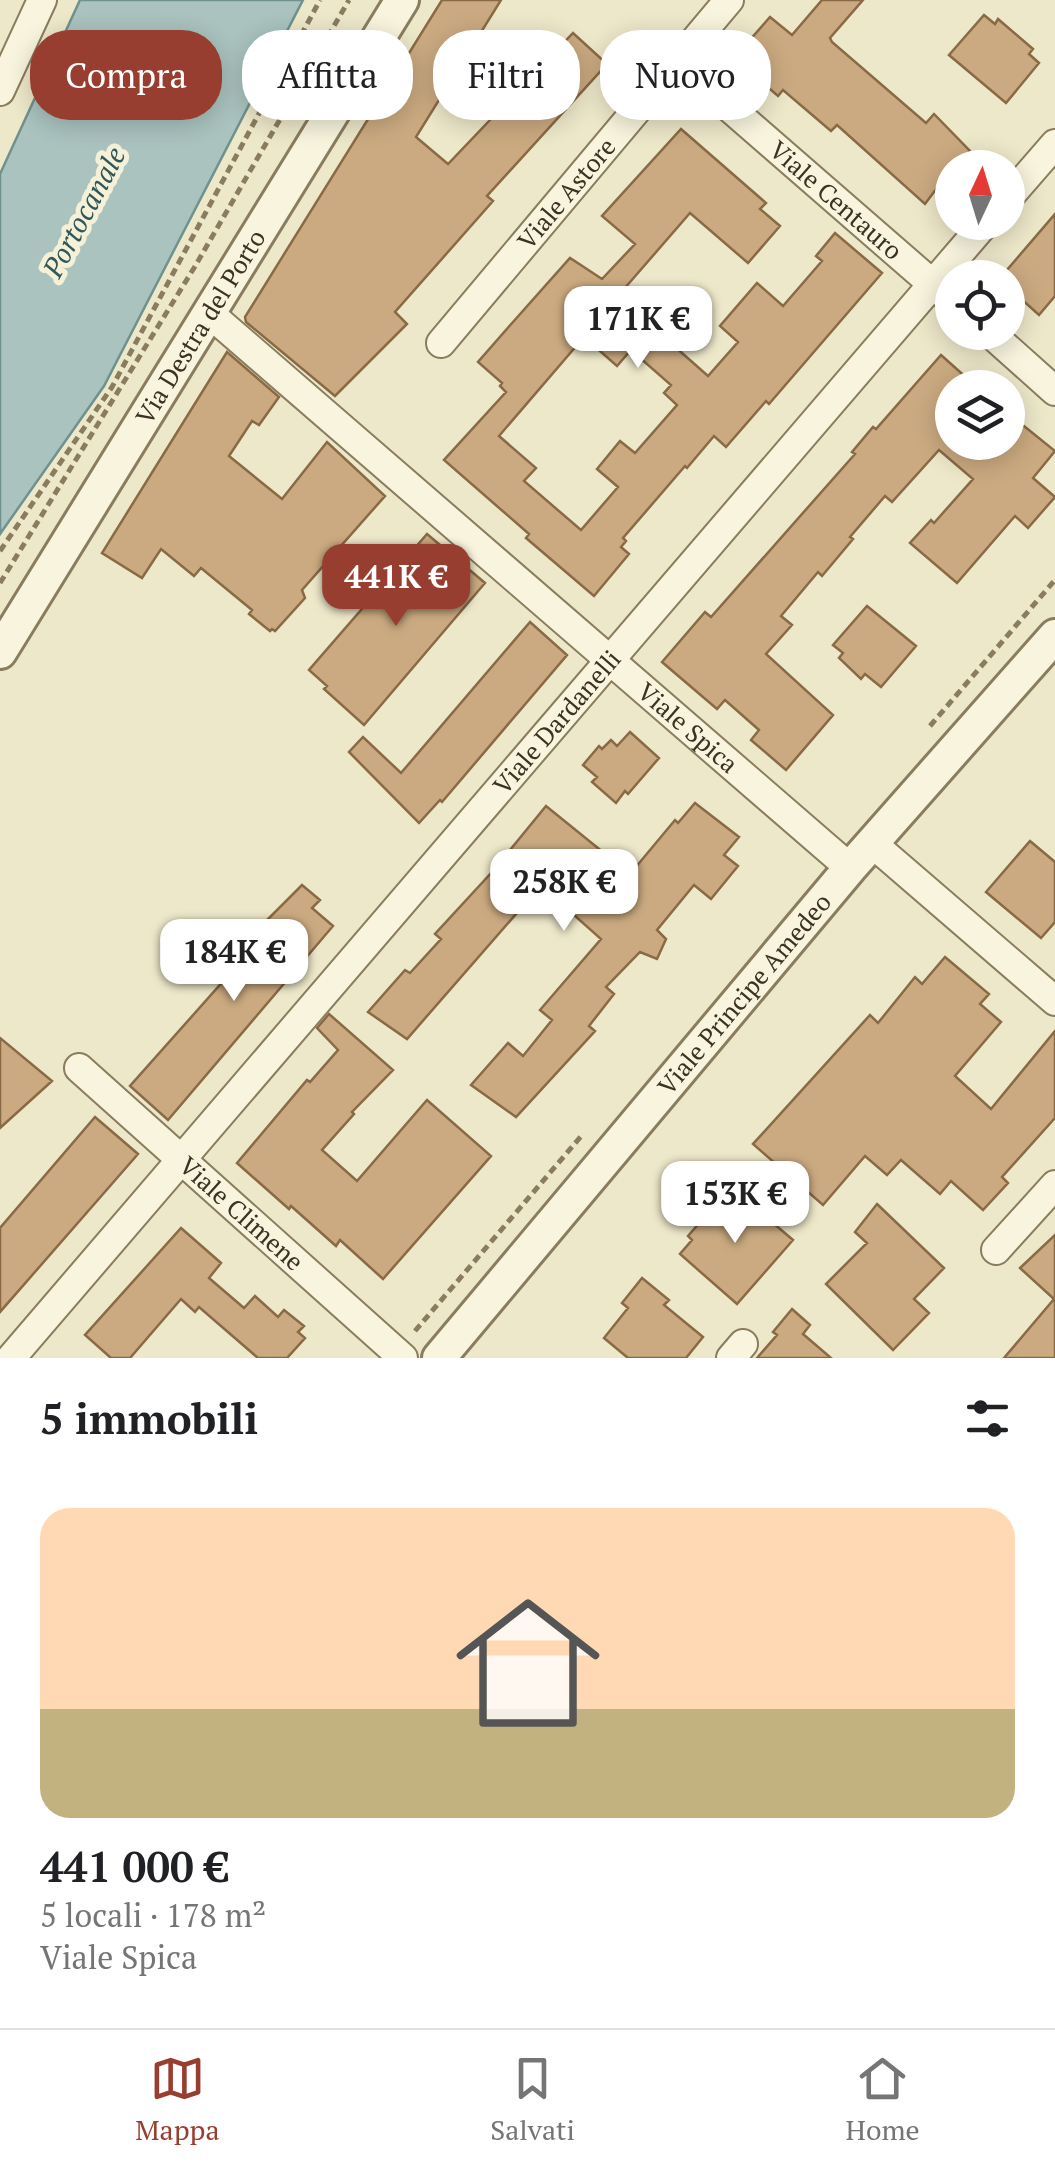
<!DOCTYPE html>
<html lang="it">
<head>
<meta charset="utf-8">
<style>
  :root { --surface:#fff; --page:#f2f2f2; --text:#202124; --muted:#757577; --line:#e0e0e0; --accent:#983e30 }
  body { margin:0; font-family:"PT Serif",serif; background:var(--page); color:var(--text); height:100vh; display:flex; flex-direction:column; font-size:38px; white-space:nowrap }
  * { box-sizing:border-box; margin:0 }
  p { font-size:32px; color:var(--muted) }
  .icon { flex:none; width:55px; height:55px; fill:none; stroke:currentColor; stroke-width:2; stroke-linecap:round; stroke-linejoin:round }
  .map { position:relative; height:1358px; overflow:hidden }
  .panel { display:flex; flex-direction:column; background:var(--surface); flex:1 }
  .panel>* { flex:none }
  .hud { position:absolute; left:30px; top:30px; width:995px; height:90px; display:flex; gap:20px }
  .needle { width:65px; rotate:4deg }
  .fabs { position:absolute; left:935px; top:150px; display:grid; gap:20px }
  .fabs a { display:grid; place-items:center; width:90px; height:90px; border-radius:50%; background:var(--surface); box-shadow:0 5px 25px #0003; font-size:50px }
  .price { position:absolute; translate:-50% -85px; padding:0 22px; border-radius:20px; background:#fff; color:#222; font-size:32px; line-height:65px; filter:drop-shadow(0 2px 5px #0008) }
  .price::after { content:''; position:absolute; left:50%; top:60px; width:30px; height:22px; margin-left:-15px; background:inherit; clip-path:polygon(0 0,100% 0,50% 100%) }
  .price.selected { background:var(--accent); color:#fff }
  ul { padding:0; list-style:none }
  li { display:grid; align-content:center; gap:20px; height:530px; padding:0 40px }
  li span { display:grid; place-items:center; height:310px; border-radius:30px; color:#555 }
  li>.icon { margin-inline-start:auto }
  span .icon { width:180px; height:180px; fill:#fffc; stroke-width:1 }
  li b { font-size:42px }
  h2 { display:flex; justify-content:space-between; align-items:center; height:120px; padding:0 40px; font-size:42px }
  .chip { padding:0 35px; border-radius:40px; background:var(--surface); box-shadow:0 5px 25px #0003; font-size:35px; line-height:90px }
  .chip.selected { background:var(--accent); color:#fff }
  .tabs { display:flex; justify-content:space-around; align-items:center; height:140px; border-top:2px solid var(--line); background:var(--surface); font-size:28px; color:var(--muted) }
  .tabs a { display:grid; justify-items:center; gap:5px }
  .tabs .selected { color:var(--accent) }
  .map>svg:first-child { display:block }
  .water { fill:#aac3bf; stroke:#71918e; stroke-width:2.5 }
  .building { fill:#cbaa81; stroke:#896a45; stroke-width:2.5; fill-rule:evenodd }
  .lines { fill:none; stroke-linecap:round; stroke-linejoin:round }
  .minor-casing { stroke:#8a7c5e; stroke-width:32 }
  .tertiary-casing { stroke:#8a7c5e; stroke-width:38 }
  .path { stroke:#8a7c5e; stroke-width:5; stroke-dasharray:8 5; stroke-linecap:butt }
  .minor { stroke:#f8f4dd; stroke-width:28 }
  .tertiary { stroke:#f8f4dd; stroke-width:32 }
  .labels { text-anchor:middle; stroke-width:10; stroke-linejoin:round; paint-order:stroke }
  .street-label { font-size:25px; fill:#3b3221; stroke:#f5f1d9 }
  .water-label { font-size:28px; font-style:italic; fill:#31575a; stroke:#f5f1d9 }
</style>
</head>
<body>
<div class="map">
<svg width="1055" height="1358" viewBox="0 0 1055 1358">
  <rect width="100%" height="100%" fill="#eee8ca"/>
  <path class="water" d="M80,0H303L104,386L0,534V174Z"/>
  <path class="building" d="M442,0H501L416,137L448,164L573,33L607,64L487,196L493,201L395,312L407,324L335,396L246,322L245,317Z
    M822,0H863L830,38L832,42L926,123L934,114L970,151L952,168L925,204L837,125L831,131L783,90L778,96L734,58L770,17L792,35Z
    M984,15L995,24L998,19L1033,49L1029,54L1039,63L1006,103L949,55Z
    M681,129L766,203L760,209L780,226L748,263L690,213L624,289L663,321L667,317L684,332L673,345L708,376L738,342L720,326L757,283L783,306L822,261L816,256L835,233L882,273L769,404L766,401L726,447L714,436L687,468L685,466L623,538L626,541L621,547L629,554L594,596L526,538L529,534L444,460L506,392L500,386L502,383L478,362L513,322L570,258L602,279L635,244L602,216ZM584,337L617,366L631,350L671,385L664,393L677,405L635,453L620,441L597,469L618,487L581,530L524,481L536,468L499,436Z
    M1055,214V296L1039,315L1008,287V278H1000Z
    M227,352L279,397L259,425L252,421L229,456L282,499L327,442L385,496L302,590L305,598L275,631L272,629L270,631L249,614L252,610L201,568L194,576L161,549L142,578L102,553Z
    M941,355L978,388H952V442H1008V436L1019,422L1055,451L1033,478L1055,497L1028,528L1015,516L957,583L910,543L931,520L934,523L973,479L939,450L892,502L885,496L850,537L853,539L822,576L818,572L781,616L792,625L766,654L833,715L786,770L751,740L759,730L725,700L717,709L662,662L705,612L711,617L855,454L852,452L873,427L876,429Z
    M427,534L485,583L364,725L324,689L327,686L309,670Z
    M867,606L916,646L881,687L865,674L861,679L839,658L843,653L833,645Z
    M530,622L567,655L442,802L440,800L419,823L349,752L363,737L401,773Z
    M630,732L659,758L628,794L625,791L616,803L592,782L597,777L583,765L599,746L602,749L611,740L617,746Z
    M695,803L739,837L724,855L738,866L711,899L694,885L657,930L666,939L657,959L640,952L606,987L614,994L589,1026L595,1031L516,1117L471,1085L508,1043L523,1056L552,1020L540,1010L601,939L564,906L561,910L537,890L407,1039L368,1012L405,970L410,973L441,939L435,934L492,872L546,806L630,874L675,820L678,823Z
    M1030,841L1055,862V922L1041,938L986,892Z
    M302,885L320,900L312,908L333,926L168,1120L130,1086L266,933L259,928Z
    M945,957L989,994L980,1004L1001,1022L955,1076L991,1109L1055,1031V1118L1002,1177L1008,1183L983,1210L951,1181L940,1194L901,1160L887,1175L865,1156L823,1205L753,1144L870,1015L878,1023L915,977L922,984Z
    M329,1014L393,1070L352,1112L354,1114L322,1150L357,1181L427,1100L491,1156L383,1279L340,1240L336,1246L291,1206L289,1209L237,1163L307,1080L310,1082L338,1050L317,1028Z
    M0,1038L52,1081L0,1128Z
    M95,1117L138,1154L0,1312V1228Z
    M734,1190L793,1240L737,1304L680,1254L692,1240L688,1236L717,1203L720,1206Z
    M877,1204L944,1268L914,1299L929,1313L893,1350L826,1284L867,1243L855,1232Z
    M181,1228L221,1263L209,1278L244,1308L255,1296L278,1317L284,1310L304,1326L298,1332L305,1338L287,1358H258L199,1307L195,1312L181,1299L130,1358H111L85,1335Z
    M1055,1235V1358H1004L1054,1299L1020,1268Z
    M642,1278L669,1300L664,1305L703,1337L686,1358H628L604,1338L628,1308L622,1303Z
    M792,1309L810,1325L803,1334L831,1358H757L777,1335L773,1332Z"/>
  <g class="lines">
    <defs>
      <g id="minor">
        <path id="s1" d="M676,61L952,301"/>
        <path d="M0,91L42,0"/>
        <path d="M1008,198L1055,144"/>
        <path id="s2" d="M210,314L850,868"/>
        <path d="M989,332L1055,391"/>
        <path id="s3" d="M441,343L729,0"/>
        <path d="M873,844L1055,1001"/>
        <path id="s4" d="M79,1068L403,1358"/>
        <path d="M996,1250L1055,1185"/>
        <path id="s5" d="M11,1358L986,222"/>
        <path d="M731,1358L743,1344"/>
      </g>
      <g id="tertiary">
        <path id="s6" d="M0,652L402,0"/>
        <path id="s7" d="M439,1358L850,868L1055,636"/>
      </g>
    </defs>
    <use href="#minor" class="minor-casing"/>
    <use href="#tertiary" class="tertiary-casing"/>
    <path class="path" d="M0,551L112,387L320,0
      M0,583L194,268L349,0
      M930,726L1055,580
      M415,1331L583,1134"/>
    <use href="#minor" class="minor"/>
    <use href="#tertiary" class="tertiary"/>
  </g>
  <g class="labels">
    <g class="street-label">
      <text dy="9" stroke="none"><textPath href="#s3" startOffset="195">Viale Astore</textPath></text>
      <text dy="9" stroke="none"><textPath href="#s1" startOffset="212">Viale Centauro</textPath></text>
      <text dy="9" stroke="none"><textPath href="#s6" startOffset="382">Via Destra del Porto</textPath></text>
      <text dy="9" stroke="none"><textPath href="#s5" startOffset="838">Viale Dardanelli</textPath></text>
      <text dy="9" stroke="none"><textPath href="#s2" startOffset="632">Viale Spica</textPath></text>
      <text dy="9" stroke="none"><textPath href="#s7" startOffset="475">Viale Principe Amedeo</textPath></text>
      <text dy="9" stroke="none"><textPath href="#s4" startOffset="218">Viale Climene</textPath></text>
    </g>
    <g class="water-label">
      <text transform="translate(84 212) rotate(-62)" y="10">Portocanale</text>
    </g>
  </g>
</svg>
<div class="fabs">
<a><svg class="needle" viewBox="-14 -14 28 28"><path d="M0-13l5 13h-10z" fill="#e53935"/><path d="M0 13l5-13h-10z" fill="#757577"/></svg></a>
<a><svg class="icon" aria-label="locate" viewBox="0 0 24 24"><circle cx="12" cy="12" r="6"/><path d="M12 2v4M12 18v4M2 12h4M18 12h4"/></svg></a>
<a><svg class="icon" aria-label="layers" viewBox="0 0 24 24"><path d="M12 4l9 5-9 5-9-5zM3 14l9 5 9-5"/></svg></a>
</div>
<b class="price" style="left:638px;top:371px">171K €</b>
<b class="price selected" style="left:396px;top:629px">441K €</b>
<b class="price" style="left:564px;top:934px">258K €</b>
<b class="price" style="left:234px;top:1004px">184K €</b>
<b class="price" style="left:735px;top:1246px">153K €</b>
<div class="hud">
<a class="chip selected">Compra</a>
<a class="chip">Affitta</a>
<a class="chip">Filtri</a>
<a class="chip">Nuovo</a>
</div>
</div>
<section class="panel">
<h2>5 immobili<svg class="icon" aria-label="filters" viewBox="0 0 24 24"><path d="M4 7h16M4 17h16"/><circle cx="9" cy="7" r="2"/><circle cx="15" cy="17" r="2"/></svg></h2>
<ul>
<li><span style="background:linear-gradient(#ffd9b3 65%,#c2b280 0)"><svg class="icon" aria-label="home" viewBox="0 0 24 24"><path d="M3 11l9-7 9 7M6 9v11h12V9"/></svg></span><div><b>441 000 €</b><p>5 locali · 178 m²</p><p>Viale Spica</p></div></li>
</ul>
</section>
<nav class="tabs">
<a class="selected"><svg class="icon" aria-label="map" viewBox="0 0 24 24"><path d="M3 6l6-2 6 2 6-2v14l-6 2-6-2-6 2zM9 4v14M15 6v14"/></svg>Mappa</a>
<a><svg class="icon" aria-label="saved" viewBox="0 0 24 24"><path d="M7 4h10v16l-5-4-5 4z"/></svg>Salvati</a>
<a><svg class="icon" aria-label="home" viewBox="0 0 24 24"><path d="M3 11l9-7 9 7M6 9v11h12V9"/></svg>Home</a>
</nav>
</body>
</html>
